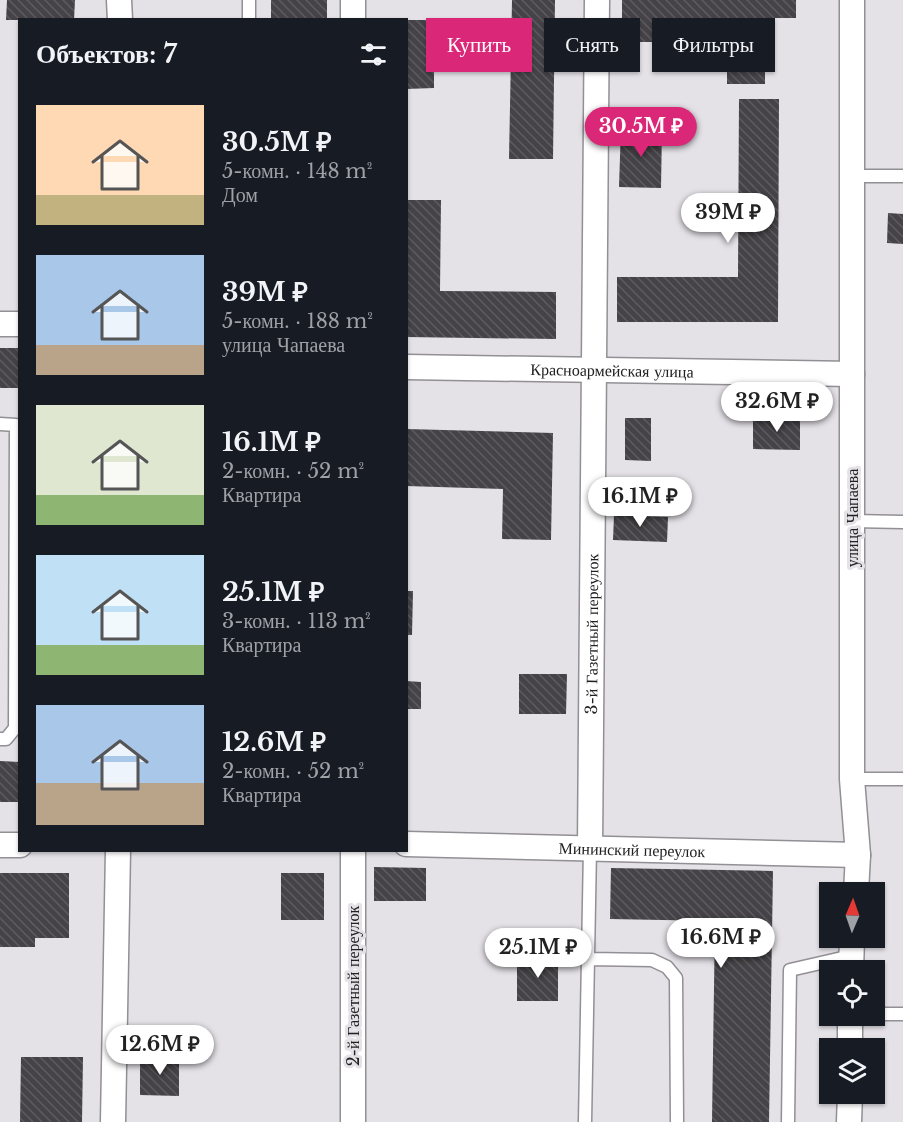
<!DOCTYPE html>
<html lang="ru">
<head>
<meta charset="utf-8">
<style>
  :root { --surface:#171b24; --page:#242831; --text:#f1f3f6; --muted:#9ea1a6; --accent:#db2777 }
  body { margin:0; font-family:"Libre Baskerville",serif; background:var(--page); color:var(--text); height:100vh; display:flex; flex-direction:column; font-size:22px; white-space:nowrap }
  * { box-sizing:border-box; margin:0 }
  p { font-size:20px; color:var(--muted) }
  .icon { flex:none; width:33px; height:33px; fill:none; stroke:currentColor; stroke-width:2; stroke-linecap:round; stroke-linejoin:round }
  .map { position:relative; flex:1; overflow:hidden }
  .details { position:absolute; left:18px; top:18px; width:390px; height:834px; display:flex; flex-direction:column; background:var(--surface); border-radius:0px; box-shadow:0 2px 4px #0004 }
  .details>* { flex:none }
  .banner { position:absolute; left:426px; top:18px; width:387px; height:54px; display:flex; gap:12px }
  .needle { width:39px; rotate:2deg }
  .buttons { position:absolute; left:819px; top:882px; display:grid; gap:12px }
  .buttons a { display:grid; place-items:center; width:66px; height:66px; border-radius:0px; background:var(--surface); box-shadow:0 2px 4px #0004; font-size:30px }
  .price { position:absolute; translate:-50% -51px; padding:0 14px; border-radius:21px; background:#fff; color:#222; font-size:20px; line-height:39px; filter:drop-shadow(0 2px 3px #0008) }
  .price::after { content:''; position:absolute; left:50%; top:36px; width:18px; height:14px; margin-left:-9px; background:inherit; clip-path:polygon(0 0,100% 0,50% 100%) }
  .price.selected { background:var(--accent); color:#fff }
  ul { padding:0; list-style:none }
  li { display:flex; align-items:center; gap:18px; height:150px; padding:0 18px }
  li span { display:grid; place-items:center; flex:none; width:168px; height:120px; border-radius:0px; color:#555 }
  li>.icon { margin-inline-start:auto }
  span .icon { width:72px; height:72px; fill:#fffc; stroke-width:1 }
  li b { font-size:26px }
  h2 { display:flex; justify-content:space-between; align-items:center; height:72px; padding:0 18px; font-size:26px }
  .tag { padding:0 21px; border-radius:0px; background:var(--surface); box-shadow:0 2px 4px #0004; font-size:21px; line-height:54px }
  .tag.selected { background:var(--accent); color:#fff }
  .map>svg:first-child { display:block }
  .building { fill:url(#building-back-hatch) }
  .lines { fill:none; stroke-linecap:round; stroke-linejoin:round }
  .service-casing { stroke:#928f95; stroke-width:15 }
  .minor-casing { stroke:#928f95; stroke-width:27 }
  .service { stroke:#fff; stroke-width:12 }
  .minor { stroke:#fff; stroke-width:24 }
  .labels { text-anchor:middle; stroke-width:6; stroke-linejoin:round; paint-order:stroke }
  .street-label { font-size:16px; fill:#212022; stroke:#e4e1e7 }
</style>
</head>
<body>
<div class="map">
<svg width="903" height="1122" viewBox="0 0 903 1122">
  <defs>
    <pattern id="building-back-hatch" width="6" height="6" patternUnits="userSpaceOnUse" patternTransform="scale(1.5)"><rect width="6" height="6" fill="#454347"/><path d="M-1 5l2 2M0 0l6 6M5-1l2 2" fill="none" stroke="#5d5b5f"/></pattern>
  </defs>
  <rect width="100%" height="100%" fill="#e4e1e7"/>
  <path class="building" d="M7,0H75L74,20H6Z
    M271,0H327V20H271Z
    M512,0H555L553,159H509Z
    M622,0H796V18H765V84H727V42H622Z
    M406,20H434V88L406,89Z
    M739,99H779L778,322H617V277H738Z
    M621,127L662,128L661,188L619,187Z
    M406,200H441L440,291L556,292V339L406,337Z
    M888,213L903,214V244L887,243Z
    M0,348H20V388H0Z
    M753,416H800V450L753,449Z
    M625,418H651V461L625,460Z
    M406,429L553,433L551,540L502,539L503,489L406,486Z
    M614,515L668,517L667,542L613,540Z
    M406,591H413L412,635H406Z
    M519,674H567L566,714H519Z
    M406,681L421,682V709H406Z
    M0,761L20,762V802H0Z
    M374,867L426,868V901H374Z
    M611,868L773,871L769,1122H712L715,921L610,919Z
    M0,873H69V938H35V947H0Z
    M281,873H324V920H281Z
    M517,958H558V1001H517Z
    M140,1056H179V1096L140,1095Z
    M21,1057H83L82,1122H20Z"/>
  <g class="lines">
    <defs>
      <path id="service" d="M249,20V0
        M852,176H903
        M0,424L16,425L15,728L6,739H0
        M852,521L903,522
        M852,779H903
        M588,959L652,960L667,967L676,978L677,1122
        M874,1014H903
        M585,1122L590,848
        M788,1122L790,970L851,956"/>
      <g id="minor">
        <path d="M119,0L120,20"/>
        <path d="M353,0V20"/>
        <path d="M852,0V779L858,855L856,892"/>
        <path d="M0,324H20"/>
        <path id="s1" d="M406,367L852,374"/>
        <path id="s2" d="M406,844L858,855"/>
        <path d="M0,845H20"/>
        <path id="s3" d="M590,848L597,0"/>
        <path d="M353,850V1122"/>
        <path d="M851,970L852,938"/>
        <path d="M850,1048V1016"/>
        <path d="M113,1122L118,850"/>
        <path d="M849,1122L850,1094"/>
      </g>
    </defs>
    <use href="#service" class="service-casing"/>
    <use href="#minor" class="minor-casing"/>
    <use href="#service" class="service"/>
    <use href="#minor" class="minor"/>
  </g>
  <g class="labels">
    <g class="street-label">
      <text dy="6" stroke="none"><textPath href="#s1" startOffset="206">Красноармейская улица</textPath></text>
      <text transform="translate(852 518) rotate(-90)" y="6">улица Чапаева</text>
      <text dy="6" stroke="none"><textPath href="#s3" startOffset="214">3-й Газетный переулок</textPath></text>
      <text dy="6" stroke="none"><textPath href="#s2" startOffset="226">Мининский переулок</textPath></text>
      <text transform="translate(353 986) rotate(-90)" y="6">2-й Газетный переулок</text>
    </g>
  </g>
</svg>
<div class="buttons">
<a><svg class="needle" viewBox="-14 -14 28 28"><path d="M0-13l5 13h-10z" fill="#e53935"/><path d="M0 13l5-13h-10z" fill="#9ea1a6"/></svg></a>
<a><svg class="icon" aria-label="locate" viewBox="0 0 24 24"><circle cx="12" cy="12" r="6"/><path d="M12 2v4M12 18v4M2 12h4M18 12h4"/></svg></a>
<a><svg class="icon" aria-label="layers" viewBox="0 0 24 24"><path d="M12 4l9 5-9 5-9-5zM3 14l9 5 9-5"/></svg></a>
</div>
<b class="price selected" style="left:641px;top:158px">30.5M ₽</b>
<b class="price" style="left:728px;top:244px">39M ₽</b>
<b class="price" style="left:777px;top:433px">32.6M ₽</b>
<b class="price" style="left:640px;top:528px">16.1M ₽</b>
<b class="price" style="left:721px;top:969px">16.6M ₽</b>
<b class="price" style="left:538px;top:979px">25.1M ₽</b>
<b class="price" style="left:160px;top:1076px">12.6M ₽</b>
<div class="banner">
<a class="tag selected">Купить</a>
<a class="tag">Снять</a>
<a class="tag">Фильтры</a>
</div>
<section class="details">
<h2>Объектов: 7<svg class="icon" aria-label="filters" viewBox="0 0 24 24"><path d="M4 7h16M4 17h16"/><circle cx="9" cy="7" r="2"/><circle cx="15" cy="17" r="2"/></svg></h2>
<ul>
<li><span style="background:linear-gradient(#ffd9b3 75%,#c2b280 0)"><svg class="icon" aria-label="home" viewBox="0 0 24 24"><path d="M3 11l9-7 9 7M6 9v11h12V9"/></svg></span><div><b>30.5M ₽</b><p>5-комн. · 148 m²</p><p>Дом</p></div></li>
<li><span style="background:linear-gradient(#a9c7e8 75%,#b9a48a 0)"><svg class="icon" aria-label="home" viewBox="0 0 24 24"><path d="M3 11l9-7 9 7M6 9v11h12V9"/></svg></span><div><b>39M ₽</b><p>5-комн. · 188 m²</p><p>улица Чапаева</p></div></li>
<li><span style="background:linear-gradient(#dfe7d0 75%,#8fb573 0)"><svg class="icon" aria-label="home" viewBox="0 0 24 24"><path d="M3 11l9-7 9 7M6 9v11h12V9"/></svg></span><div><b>16.1M ₽</b><p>2-комн. · 52 m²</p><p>Квартира</p></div></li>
<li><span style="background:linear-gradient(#bfe0f5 75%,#8fb573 0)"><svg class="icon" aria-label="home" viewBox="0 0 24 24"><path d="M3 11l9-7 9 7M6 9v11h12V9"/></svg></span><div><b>25.1M ₽</b><p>3-комн. · 113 m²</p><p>Квартира</p></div></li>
<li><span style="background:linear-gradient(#a9c7e8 65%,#b9a48a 0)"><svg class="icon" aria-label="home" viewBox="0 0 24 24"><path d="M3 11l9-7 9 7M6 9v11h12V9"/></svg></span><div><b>12.6M ₽</b><p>2-комн. · 52 m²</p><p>Квартира</p></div></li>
</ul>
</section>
</div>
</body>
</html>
